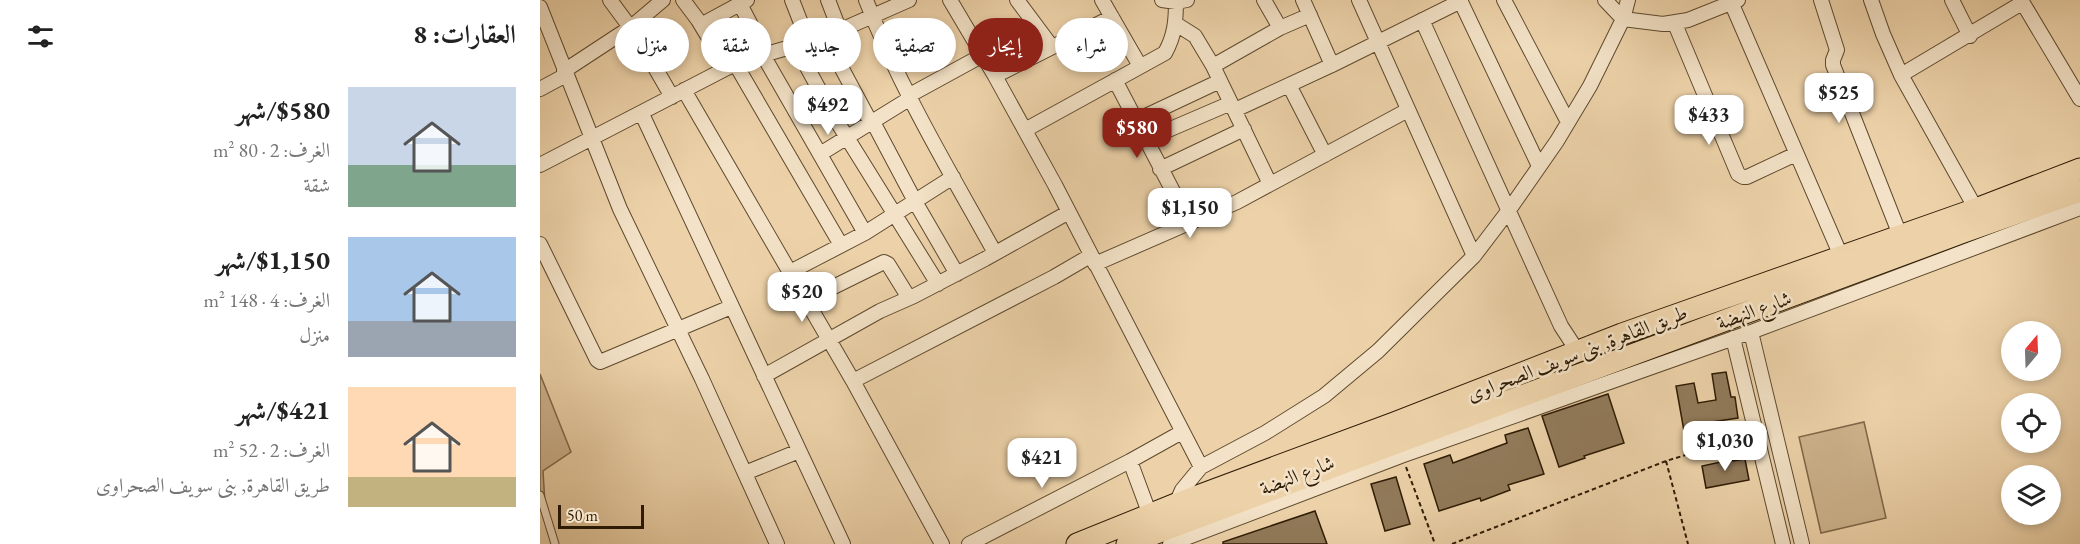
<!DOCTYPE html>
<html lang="ar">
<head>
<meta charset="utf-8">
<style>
  :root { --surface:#fff; --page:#f2f2f2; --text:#222; --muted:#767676; --accent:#8f2418 }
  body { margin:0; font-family:"EB Garamond",Amiri,serif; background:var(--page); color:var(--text); direction:rtl; height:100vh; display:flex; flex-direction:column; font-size:22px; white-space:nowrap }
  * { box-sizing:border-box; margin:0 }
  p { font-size:20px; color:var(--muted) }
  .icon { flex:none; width:33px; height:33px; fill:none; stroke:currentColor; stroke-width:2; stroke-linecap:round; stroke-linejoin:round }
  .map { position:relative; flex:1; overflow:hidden; direction:ltr }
  .drawer { display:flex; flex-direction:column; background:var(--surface); width:540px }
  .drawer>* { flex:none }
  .top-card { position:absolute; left:18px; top:18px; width:570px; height:54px; direction:rtl; display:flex; gap:12px }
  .needle { width:39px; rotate:19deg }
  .tools { position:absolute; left:1461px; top:321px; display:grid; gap:12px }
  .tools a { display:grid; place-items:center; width:60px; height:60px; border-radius:50%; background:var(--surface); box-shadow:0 3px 9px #0003; font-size:30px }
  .scale { position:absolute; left:18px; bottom:15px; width:86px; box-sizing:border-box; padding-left:6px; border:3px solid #2e1b04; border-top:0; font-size:16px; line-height:21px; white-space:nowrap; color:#2e1b04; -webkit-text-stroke:4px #f3e2c7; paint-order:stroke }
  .price { position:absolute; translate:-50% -51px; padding:0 14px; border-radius:12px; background:#fff; color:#222; font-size:20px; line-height:39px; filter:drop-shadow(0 2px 3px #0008) }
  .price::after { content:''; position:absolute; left:50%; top:36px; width:18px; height:14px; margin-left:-9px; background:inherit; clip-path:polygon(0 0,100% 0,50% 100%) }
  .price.active { background:var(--accent); color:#fff }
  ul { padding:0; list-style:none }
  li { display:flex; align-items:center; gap:18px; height:150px; padding:0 24px }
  li span { display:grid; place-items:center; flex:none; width:168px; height:120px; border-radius:0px; color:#555 }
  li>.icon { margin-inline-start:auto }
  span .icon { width:72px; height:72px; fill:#fffc; stroke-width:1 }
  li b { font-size:26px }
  h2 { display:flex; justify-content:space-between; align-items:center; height:72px; padding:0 24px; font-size:26px }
  .chip { padding:0 21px; border-radius:27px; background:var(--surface); box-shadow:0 3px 9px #0003; font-size:21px; line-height:54px }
  .chip.active { background:var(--accent); color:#fff }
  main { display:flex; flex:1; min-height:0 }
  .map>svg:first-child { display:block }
  .green { fill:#cdb38d; stroke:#7e6748; stroke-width:1.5 }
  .building { fill:#917a5a; stroke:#2e1b04; stroke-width:1.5 }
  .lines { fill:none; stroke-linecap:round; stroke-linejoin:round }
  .lane-casing { stroke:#5e492d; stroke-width:9 }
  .street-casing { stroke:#5e492d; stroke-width:16 }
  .primary-casing { stroke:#2e1b04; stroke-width:23 }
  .path { stroke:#2e1b04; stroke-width:2; stroke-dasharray:4.5 3; stroke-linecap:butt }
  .lane { stroke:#f3e2c7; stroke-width:7 }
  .street { stroke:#f3e2c7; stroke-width:14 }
  .primary { stroke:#edd2a9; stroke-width:21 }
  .labels { text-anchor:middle; stroke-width:5; stroke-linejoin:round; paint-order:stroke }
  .street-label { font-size:20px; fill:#2e1b04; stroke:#f3e2c7 }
</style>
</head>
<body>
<main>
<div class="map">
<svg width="1540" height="544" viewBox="0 0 1540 544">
  <rect width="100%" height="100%" fill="#edd2a9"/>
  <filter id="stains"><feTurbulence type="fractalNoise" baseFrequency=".00333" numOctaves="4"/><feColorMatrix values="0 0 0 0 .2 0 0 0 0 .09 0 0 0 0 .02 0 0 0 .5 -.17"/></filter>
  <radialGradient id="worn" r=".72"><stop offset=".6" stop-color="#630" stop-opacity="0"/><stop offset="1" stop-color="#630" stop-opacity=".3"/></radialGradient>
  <path class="green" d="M0,374L31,452L3,471L5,504L0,507Z
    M1324,422L1346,518L1281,533L1259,437Z"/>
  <path class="building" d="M1186,372L1191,397H1195L1198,418L1171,422L1172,424L1144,431L1136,386L1154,383L1158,403L1176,400L1172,374Z
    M1068,394L1084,443L1044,456L1045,458L1019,467L1002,416Z
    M988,428L1004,474L968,485L970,490L941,501L940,498L899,511L884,464L910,455L913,463L967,443L965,435Z
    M1192,455L1193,461L1205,459L1209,480L1166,488L1162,466L1181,462L1180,457Z
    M856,477L870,524L845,531L831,484Z
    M775,511L787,544H683V542Z"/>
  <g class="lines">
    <defs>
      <path id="lane" d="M0,495L15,544"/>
      <path id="street" d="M70,0L98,38L132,97
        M143,0L158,20L187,68
        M252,0L268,41
        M288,0L300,31
        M326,0C360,89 409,170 455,253
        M410,0L455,76L515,185L661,467
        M477,0L512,47
        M562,0L600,66
        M622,0L636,2L647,0
        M724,0L740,28
        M763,0L792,65
        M819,0L934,256
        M920,0L999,166
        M964,0L1028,122
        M1065,0L1083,19L1123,24L1148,20L1198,0
        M1281,0L1297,50L1293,60V65L1360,235
        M1331,0L1343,34L1361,75L1436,209
        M1412,0L1430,36
        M1481,0L1540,99
        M1191,2L1301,256
        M200,4L226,54
        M0,7L80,209L162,379L237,544
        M882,20L1021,326L1038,352
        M636,24L655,36L673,66L730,184
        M1135,24L1198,174L1203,177H1207L1256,154
        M161,25L207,0
        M285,37L331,123
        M255,45L293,115L398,284
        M223,55L325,233
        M196,65L301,245
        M673,66L740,28L770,15
        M24,71L91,27L123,0
        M1361,75L1482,3
        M455,76L572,17
        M575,80L649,222
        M749,85L785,155
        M0,89L26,75
        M144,90L313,381L402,544
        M368,96L443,55
        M695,110L792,65L921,1
        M102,114L303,544
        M595,121L680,81
        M333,122L377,205L417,274
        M485,130L625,53C635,35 636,20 636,0
        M605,140L691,103
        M280,154L369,99
        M0,165L187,68L223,55L285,37L369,0
        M620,169L704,129
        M0,244L57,360L60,362L191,307
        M555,264L697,202L868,110
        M250,272L325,233L413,177
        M267,300L344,262L348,264L369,298
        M1211,332L1262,544
        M1193,338L1243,544
        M224,376L340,311L374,296L445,259L529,212
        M313,381L514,277L550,256
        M205,473L259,451
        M636,504L642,490L661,467L725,433L784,396L838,351L934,256L969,210L1017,141L1050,86L1083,19L1088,0
        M610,515L590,461L642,432
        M429,544L590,461
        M630,544L861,456L1211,332L1540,208"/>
      <path id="primary" d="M537,544L636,504L854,423L1082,334L1436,209L1540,169
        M587,544L1089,356L1421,233L1540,191"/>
    </defs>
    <use href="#lane" class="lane-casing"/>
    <use href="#street" class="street-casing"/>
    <use href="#primary" class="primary-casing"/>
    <path class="path" d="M1126,461L1148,544
      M866,467L895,544
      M912,544L1126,461L1204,437"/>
    <use href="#lane" class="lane"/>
    <use href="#street" class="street"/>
    <use href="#primary" class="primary"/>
  </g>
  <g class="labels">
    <g class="street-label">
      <text transform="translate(1214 310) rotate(-20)" y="7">شارع النهضة</text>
      <text transform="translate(1037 353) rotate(-21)" y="7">طريق القاهرة, بنى سويف الصحراوى</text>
      <text transform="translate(757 475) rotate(-21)" y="7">شارع النهضة</text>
    </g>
  </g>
  <rect width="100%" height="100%" filter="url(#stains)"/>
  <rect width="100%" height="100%" fill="url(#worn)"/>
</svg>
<div class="tools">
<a><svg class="needle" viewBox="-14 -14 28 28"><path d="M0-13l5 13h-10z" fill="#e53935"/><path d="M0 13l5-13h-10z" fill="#767676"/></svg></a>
<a><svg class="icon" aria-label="locate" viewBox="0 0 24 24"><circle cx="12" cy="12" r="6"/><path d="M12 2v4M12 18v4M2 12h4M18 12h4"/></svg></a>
<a><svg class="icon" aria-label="layers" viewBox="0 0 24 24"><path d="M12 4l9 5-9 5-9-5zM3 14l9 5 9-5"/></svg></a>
</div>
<div class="scale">50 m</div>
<b class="price" style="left:1299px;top:124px">$525</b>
<b class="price" style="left:288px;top:136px">$492</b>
<b class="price" style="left:1169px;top:146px">$433</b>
<b class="price active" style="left:597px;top:159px">$580</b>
<b class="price" style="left:650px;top:239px">$1,150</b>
<b class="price" style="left:262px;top:323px">$520</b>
<b class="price" style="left:1185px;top:472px">$1,030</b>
<b class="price" style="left:502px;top:489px">$421</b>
<div class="top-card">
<a class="chip">شراء</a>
<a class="chip active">إيجار</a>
<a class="chip">تصفية</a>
<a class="chip">جديد</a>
<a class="chip">شقة</a>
<a class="chip">منزل</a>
</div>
</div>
<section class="drawer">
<h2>العقارات: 8<svg class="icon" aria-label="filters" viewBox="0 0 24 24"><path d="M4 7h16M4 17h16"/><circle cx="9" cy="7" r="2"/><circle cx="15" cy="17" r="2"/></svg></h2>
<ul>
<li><span style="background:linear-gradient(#c9d6e8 65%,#7fa58c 0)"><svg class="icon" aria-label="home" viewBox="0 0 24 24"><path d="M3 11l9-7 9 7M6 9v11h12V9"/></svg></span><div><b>$580/شهر</b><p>الغرف: 2 · 80 m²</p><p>شقة</p></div></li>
<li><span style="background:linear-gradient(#a9c7e8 70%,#9aa5b1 0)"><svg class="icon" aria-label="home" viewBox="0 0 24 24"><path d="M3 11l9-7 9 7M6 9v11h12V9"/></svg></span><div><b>$1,150/شهر</b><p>الغرف: 4 · 148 m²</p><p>منزل</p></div></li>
<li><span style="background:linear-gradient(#ffd9b3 75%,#c2b280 0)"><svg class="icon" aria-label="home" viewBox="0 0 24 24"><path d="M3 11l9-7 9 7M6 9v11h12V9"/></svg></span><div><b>$421/شهر</b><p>الغرف: 2 · 52 m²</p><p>طريق القاهرة, بنى سويف الصحراوى</p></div></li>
</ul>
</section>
</main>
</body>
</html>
